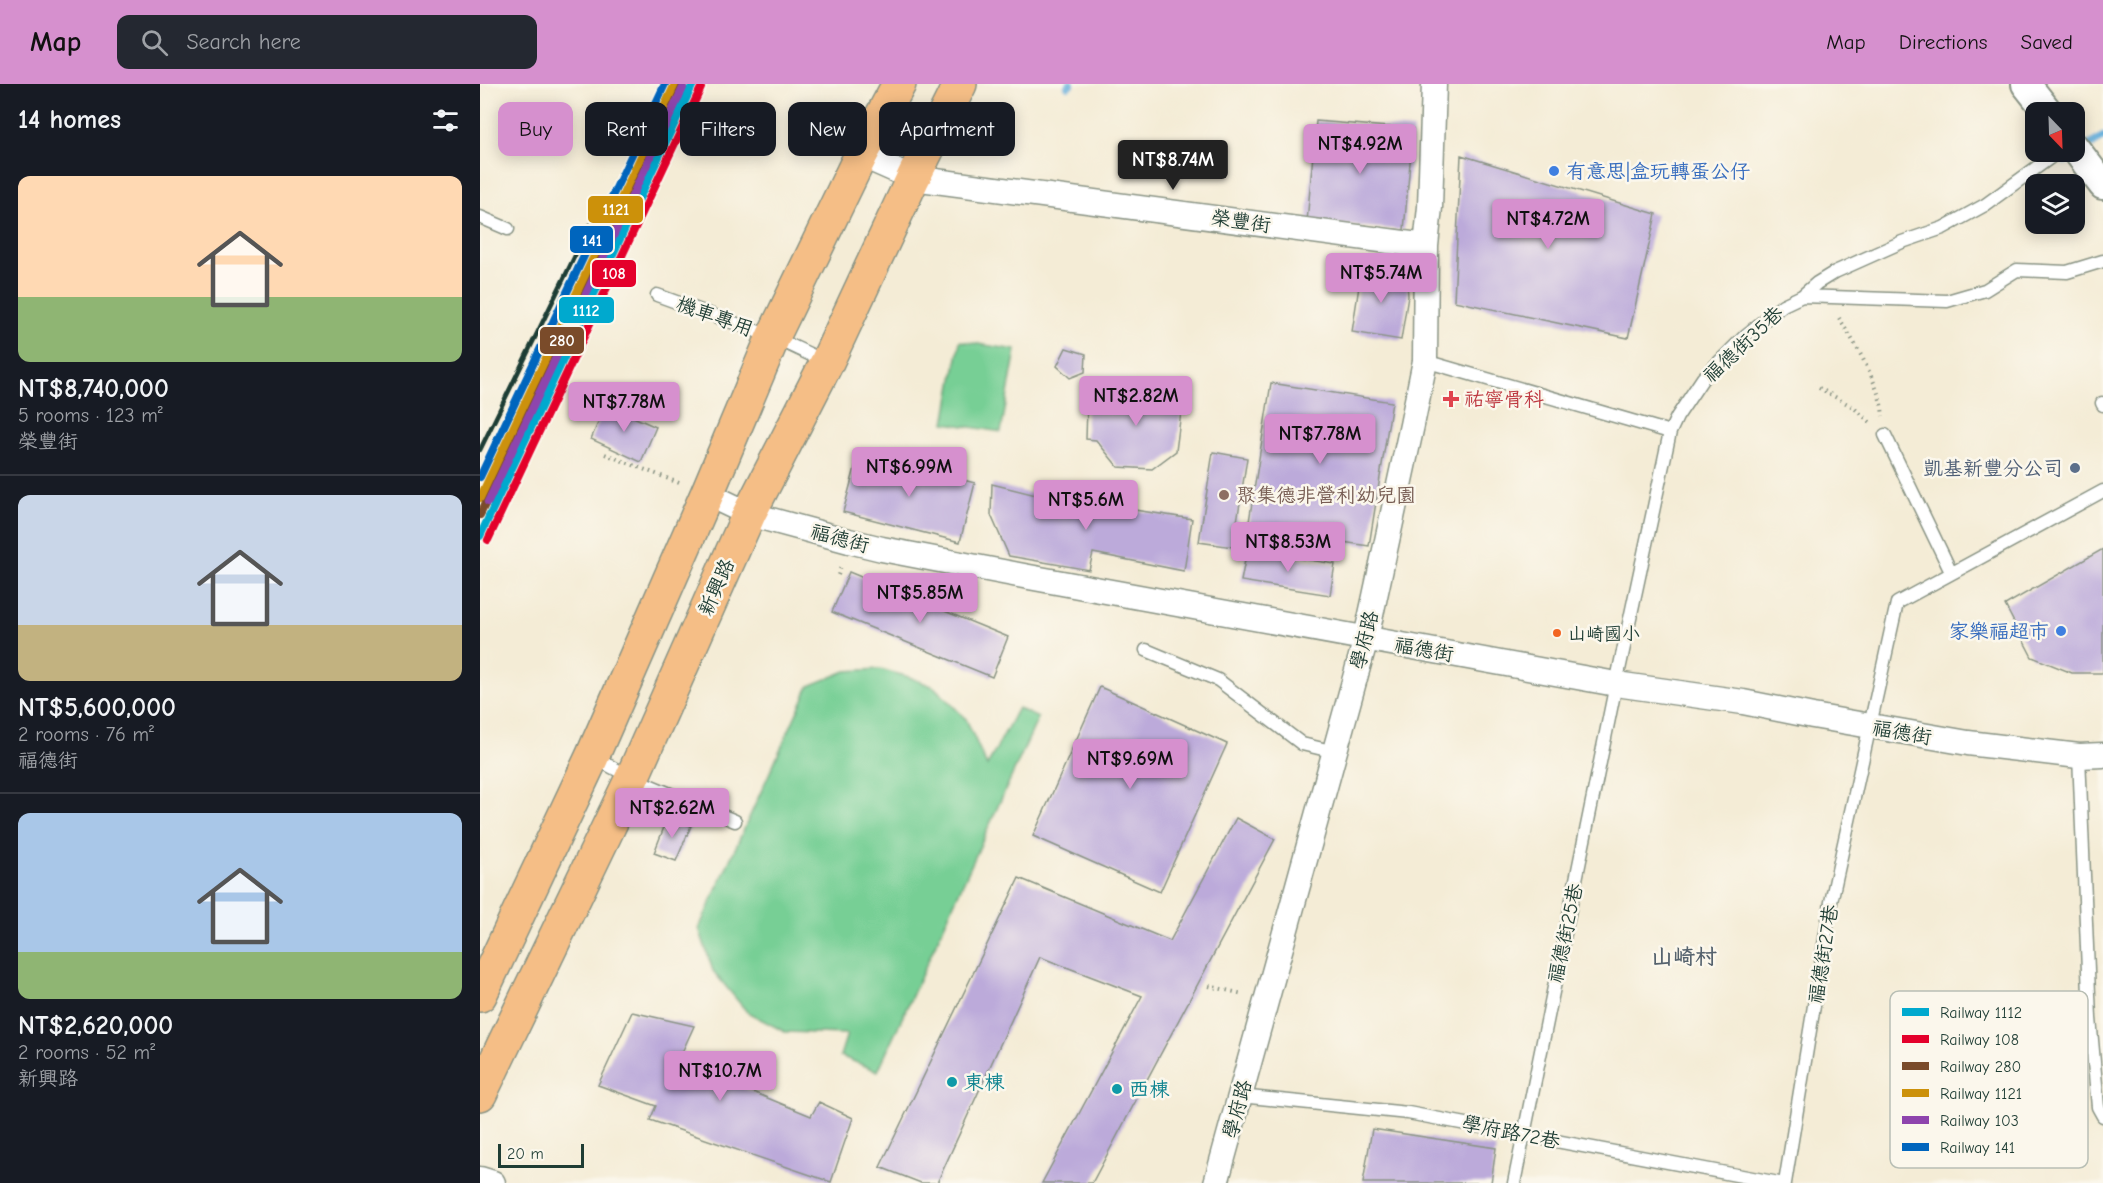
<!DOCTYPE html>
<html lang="en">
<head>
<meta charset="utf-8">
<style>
  :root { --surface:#171b24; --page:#242831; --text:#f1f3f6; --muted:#9ea1a6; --line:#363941; --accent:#d690ce }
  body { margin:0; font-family:"Comic Neue","LXGW WenKai TC",sans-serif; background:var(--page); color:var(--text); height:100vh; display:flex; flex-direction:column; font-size:22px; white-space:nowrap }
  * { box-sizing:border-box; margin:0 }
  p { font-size:20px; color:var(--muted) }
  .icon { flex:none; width:33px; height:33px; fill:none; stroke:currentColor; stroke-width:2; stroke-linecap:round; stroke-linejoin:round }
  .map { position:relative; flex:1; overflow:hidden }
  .side { display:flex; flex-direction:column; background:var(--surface); width:480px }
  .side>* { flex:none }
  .hud { position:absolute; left:18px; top:18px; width:570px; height:54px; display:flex; gap:12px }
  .needle { width:39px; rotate:157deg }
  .buttons { position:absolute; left:1545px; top:18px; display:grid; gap:12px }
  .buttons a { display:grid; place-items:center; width:60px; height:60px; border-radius:12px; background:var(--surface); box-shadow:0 3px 15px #0003; font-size:30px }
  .scale { position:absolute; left:18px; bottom:15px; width:86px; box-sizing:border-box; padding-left:6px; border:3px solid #1f3d34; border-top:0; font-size:16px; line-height:21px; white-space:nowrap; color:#1f3d34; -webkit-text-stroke:4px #fbf7ec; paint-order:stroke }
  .price { position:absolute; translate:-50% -51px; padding:0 14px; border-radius:6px; background:var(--accent); color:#111; font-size:20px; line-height:39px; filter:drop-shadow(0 2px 3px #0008) }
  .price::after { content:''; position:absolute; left:50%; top:36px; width:18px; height:14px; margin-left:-9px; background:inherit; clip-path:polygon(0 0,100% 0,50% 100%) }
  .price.selected { background:#222; color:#fff }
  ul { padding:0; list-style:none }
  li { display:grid; align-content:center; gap:12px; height:318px; padding:0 18px }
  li+li { border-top:2px solid var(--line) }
  li span { display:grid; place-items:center; height:186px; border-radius:12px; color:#555 }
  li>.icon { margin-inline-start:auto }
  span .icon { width:108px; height:108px; fill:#fffc; stroke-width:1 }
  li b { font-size:26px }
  h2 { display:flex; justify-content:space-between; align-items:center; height:72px; padding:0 18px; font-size:26px }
  .tag { padding:0 21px; border-radius:12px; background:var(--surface); box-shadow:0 3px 15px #0003; font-size:21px; line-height:54px }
  .tag.selected { background:var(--accent); color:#111 }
  header { display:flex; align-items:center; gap:36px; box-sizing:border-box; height:84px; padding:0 30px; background:var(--accent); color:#111 }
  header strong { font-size:28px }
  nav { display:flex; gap:33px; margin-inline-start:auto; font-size:21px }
  .search { width:420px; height:54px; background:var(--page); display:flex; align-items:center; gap:15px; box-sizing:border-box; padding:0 21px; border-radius:12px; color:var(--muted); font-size:22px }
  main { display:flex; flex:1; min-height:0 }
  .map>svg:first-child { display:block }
  .green { fill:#77cf95; stroke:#4b8664; stroke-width:1.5 }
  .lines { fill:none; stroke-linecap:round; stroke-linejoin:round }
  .stream { stroke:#64afdc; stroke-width:8 }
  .building { fill:#bcaada }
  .service-casing { stroke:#8a9485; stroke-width:15 }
  .minor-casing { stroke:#8a9485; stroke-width:27 }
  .tertiary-casing { stroke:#8a9485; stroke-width:32 }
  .primary-casing { stroke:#8a9485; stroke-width:36 }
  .path { stroke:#8a9485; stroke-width:4; stroke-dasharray:1.5 4.5; stroke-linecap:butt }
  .service { stroke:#fff; stroke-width:12 }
  .minor { stroke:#fff; stroke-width:24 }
  .tertiary { stroke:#fff; stroke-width:28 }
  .primary { stroke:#f5be86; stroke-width:33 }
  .rail { stroke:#1f3d34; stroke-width:4.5 }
  .rail-1-casing { stroke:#fbf7ec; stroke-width:12 }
  .rail-2-casing { stroke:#fbf7ec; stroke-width:12 }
  .rail-3-casing { stroke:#fbf7ec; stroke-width:12 }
  .rail-4-casing { stroke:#fbf7ec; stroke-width:12 }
  .rail-5-casing { stroke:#fbf7ec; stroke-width:12 }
  .rail-6-casing { stroke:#fbf7ec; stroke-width:12 }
  .rail-1 { stroke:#00a9ce; stroke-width:8 }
  .rail-2 { stroke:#e4002b; stroke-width:8 }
  .rail-3 { stroke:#7a4b2a; stroke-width:8 }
  .rail-4 { stroke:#cc910a; stroke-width:8 }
  .rail-5 { stroke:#8e44ad; stroke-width:8 }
  .rail-6 { stroke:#0065bd; stroke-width:8 }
  .shop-dot { fill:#3f7fe0; stroke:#fbf7ec; stroke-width:2 }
  .health-dot { fill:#e0444e; stroke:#fbf7ec; stroke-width:2 }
  .service-dot { fill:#5c6f8a; stroke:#fbf7ec; stroke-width:2 }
  .education-dot { fill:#8d6e63; stroke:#fbf7ec; stroke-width:2 }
  .bus-dot { fill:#f26522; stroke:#fbf7ec; stroke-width:2 }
  .culture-dot { fill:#0f9aa8; stroke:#fbf7ec; stroke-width:2 }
  .labels { text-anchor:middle; stroke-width:5; stroke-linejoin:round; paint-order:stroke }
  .bus-label { font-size:18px; fill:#1f3d34; stroke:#fbf7ec; text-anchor:start }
  .shop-label { font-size:20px; fill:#366cbe; stroke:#fbf7ec; text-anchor:start }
  .street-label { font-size:20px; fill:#1f3d34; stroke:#fbf7ec }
  .health-label { font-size:20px; fill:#be3a42; stroke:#fbf7ec; text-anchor:start }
  .service-label { font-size:20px; fill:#4e5e75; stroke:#fbf7ec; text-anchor:end }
  .education-label { font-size:20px; fill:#785e54; stroke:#fbf7ec; text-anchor:start }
  .culture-label { font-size:20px; fill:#0d838f; stroke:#fbf7ec; text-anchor:start }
  .quarter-label { font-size:22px; font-weight:bold; fill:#56636e; stroke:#fbf7ec }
  .key { fill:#fbf7ec; stroke:#b9bfb5; stroke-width:1.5 }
  .key-label { font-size:16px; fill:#1f3d34 }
  .line-badge { stroke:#fbf7ec; stroke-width:2 }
  .badge-label { font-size:16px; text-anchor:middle; font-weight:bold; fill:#fff }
</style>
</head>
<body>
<header>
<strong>Map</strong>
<div class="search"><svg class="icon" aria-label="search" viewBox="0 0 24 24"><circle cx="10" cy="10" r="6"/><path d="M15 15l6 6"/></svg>Search here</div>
<nav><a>Map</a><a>Directions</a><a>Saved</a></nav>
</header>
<main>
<section class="side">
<h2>14 homes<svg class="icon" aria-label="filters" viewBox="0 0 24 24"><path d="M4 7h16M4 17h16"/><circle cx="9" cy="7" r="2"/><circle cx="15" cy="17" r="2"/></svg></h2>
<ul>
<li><span style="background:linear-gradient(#ffd9b3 65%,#8fb573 0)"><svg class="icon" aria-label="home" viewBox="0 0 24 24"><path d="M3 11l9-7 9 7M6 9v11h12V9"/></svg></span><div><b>NT$8,740,000</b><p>5 rooms · 123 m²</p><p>榮豐街</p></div></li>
<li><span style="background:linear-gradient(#c9d6e8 70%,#c2b280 0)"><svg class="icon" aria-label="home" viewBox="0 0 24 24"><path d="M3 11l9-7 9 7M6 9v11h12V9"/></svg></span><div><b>NT$5,600,000</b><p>2 rooms · 76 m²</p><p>福德街</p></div></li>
<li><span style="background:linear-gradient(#a9c7e8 75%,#8fb573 0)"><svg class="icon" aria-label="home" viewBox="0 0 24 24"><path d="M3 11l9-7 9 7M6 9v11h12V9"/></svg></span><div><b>NT$2,620,000</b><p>2 rooms · 52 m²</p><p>新興路</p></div></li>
</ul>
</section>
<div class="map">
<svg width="1623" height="1099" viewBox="0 0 1623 1099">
  <rect width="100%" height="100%" fill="#fbf7ec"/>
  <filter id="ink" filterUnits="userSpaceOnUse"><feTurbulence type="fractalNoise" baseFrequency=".0167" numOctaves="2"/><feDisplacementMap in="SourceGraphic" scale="12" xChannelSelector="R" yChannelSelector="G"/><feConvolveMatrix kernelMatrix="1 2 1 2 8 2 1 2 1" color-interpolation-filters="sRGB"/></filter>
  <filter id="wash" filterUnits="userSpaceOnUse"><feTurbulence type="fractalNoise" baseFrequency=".008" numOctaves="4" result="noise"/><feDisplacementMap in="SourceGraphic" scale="24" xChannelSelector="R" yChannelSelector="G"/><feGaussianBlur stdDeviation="1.35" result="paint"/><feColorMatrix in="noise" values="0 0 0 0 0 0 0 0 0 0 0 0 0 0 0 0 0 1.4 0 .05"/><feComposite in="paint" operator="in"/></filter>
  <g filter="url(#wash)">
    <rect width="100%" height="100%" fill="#f4ecd6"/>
    <path class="green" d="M480,257L536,266L521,348L465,339Z
      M400,585L429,593L454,603L486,635L507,682L538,624L558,634L398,987L360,972L367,950L305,948L267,928L233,887L219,844L329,602L366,587Z"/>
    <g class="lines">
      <path class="stream" d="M588,2L590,0
        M1585,77L1623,53"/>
    </g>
    <g id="blocks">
      <path class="building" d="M836,37L933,45L924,146L827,138Z
        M981,71L1176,130L1148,254L974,217Z
        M882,183L919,189L927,199L928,212L921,256L872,248Z
        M586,264L606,270L605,288L590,294L577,282Z
        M791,299L912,318L889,462L768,444Z
        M645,300L680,304L701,328L696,367L672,385L638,383L616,356L606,355L607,322H618Z
        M126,321L176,343L161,378L111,355Z
        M733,368L767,374L753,463L719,458Z
        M379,369L495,399L480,458L363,428Z
        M512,400L552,410L712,435L704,487L613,469L609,486L529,472L511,431Z
        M1623,465V589H1592L1552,573L1525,521Z
        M767,466L855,480L850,511L761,497Z
        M369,488L528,553L512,593L352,528Z
        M620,603L747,660L680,808L553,752Z
        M188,733L211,742L196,777L174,769Z
        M756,734L795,755L612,1099H562L662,912L560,873L457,1099H441L400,1083L539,794L690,857Z
        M152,928L214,942L198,977L331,1032L339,1018L373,1034L351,1098L170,1036L176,1022L118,1001Z
        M892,1045L1016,1064L1011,1099H883Z"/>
    </g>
  </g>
  <g filter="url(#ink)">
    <use href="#blocks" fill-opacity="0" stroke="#8a9485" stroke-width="1.5"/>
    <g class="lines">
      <defs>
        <path id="service" d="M0,133L28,145
          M177,211L293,253L346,278
          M1322,212L1467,217L1505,206L1537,186L1587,188L1623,177
          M945,277L1190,348
          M1622,319L1623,321
          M1405,351L1471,488
          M666,566L738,596L822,660L855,668
          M1599,672L1610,934L1618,1023L1623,1032
          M113,673L152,694L255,737
          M760,1012L928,1029L1299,1099
          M1034,1099L1136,600L1190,348L1197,333L1223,294L1266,251L1303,221L1322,212L1337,199L1355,188L1422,158L1463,144L1505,121L1578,68
          M1305,1099L1351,818L1417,519L1623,407"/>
        <path id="minor" d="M381,71L433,94L946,162
          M227,410L269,430L369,457L402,465L549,493L1136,600L1263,618L1333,632L1488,659L1599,672L1623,671
          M0,1095L13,1099
          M736,1099L886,554L932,341L945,277L946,162L950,123L954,0"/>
        <path id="tertiary" d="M1546,0L1568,28
          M1594,63L1623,101"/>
        <path id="primary" d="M0,911L112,673L227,410L293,253L381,71L419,0
          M0,1010L152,694L269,430L347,278L433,94L480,0"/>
      </defs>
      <use href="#service" class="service-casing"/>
      <use href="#minor" class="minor-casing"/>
      <use href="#tertiary" class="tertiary-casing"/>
      <use href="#primary" class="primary-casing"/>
      <path class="path" d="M1359,234C1375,259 1401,303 1403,332
        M1339,304L1373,323L1391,339
        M125,370L199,399
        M358,491L362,480
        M729,902L763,910"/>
      <use href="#service" class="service"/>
      <use href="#minor" class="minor"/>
      <use href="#tertiary" class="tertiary"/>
      <use href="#primary" class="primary"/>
      <path class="rail" d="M0,366L110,141"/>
      <defs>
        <path id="rail-1" d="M0,452L213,0"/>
        <path id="rail-2" d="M8,456L221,4"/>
        <path id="rail-3" d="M0,431L203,0"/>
        <path id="rail-4" d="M0,414L195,0"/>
        <path id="rail-5" d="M8,418L203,4"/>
        <path id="rail-6" d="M0,393L185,0"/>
      </defs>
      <use href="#rail-1" class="rail-1-casing"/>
      <use href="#rail-2" class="rail-2-casing"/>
      <use href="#rail-3" class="rail-3-casing"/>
      <use href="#rail-4" class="rail-4-casing"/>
      <use href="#rail-5" class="rail-5-casing"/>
      <use href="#rail-6" class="rail-6-casing"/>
      <use href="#rail-1" class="rail-1"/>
      <use href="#rail-2" class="rail-2"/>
      <use href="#rail-3" class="rail-3"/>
      <use href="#rail-4" class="rail-4"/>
      <use href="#rail-5" class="rail-5"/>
      <use href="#rail-6" class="rail-6"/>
    </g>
  </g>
  <g class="shop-dot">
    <circle cx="1074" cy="87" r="6"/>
    <circle cx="1581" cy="547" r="6"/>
  </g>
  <path class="health-dot" d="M968 306h6v6h6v6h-6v6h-6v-6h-6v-6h6z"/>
  <circle class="service-dot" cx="1595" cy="384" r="6"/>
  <circle class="education-dot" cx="744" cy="411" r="6"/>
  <circle class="bus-dot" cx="1077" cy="549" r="5"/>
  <g class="culture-dot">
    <circle cx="472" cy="998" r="6"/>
    <circle cx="637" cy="1005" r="6"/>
  </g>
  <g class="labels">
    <g class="bus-label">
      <text x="1088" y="556">山崎國小</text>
    </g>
    <g class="shop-label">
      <text x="1086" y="94">有意思|盒玩轉蛋公仔</text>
      <text x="1569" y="554" text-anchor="end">家樂福超市</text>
    </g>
    <g class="street-label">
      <text transform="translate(761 137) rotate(8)" y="7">榮豐街</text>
      <text transform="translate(235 232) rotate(20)" y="7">機車專用</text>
      <text transform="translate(1263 260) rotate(-43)" y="7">福德街35巷</text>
      <text transform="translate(360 454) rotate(15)" y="7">福德街</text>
      <text transform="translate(236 503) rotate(-66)" y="7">新興路</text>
      <text transform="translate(884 556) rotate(-76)" y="7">學府路</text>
      <text transform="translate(944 565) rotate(10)" y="7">福德街</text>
      <text transform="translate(1422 648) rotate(10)" y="7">福德街</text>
      <text transform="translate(1085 849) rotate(-78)" y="7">福德街25巷</text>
      <text transform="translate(1343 870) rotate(-81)" y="7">福德街27巷</text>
      <text transform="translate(757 1025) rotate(-75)" y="7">學府路</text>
      <text transform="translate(1031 1048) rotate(11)" y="7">學府路72巷</text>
    </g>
    <g class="health-label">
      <text x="984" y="322">祐寧骨科</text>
    </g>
    <g class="service-label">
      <text x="1583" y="391">凱基新豐分公司</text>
    </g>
    <g class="education-label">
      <text x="756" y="418">聚集德非營利幼兒園</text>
    </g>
    <g class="culture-label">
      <text x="484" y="1005">東棟</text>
      <text x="649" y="1012">西棟</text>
    </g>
    <g class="quarter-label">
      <text x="1204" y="880">山崎村</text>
    </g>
  </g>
  <rect x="1410" y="907" width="198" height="177" rx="9" class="key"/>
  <rect x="1422" y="924" width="27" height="8" fill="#00a9ce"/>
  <rect x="1422" y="951" width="27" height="8" fill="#e4002b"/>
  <rect x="1422" y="978" width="27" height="8" fill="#7a4b2a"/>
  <rect x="1422" y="1005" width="27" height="8" fill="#cc910a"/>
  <rect x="1422" y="1032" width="27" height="8" fill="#8e44ad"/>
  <rect x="1422" y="1059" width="27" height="8" fill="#0065bd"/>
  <g class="key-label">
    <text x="1460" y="934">Railway 1112</text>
    <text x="1460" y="961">Railway 108</text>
    <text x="1460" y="988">Railway 280</text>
    <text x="1460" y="1015">Railway 1121</text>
    <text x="1460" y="1042">Railway 103</text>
    <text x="1460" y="1069">Railway 141</text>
  </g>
  <g class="line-badge">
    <rect x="107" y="111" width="57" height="29" rx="6" fill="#cc910a"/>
    <rect x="89" y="141" width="45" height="29" rx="6" fill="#0065bd"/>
    <rect x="111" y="175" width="46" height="29" rx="6" fill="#e4002b"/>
    <rect x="78" y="212" width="57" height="28" rx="6" fill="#00a9ce"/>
    <rect x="59" y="242" width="46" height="29" rx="6" fill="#7a4b2a"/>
  </g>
  <g class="badge-label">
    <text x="136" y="131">1121</text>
    <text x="112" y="162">141</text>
    <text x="134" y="195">108</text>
    <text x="106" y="232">1112</text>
    <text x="82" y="262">280</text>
  </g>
</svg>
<div class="buttons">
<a><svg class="needle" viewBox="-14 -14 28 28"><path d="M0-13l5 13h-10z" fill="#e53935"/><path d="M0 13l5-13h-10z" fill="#9ea1a6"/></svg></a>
<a><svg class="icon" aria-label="layers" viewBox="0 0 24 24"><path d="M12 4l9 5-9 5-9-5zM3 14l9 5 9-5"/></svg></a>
</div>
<div class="scale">20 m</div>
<b class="price" style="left:880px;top:91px">NT$4.92M</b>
<b class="price selected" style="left:693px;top:107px">NT$8.74M</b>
<b class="price" style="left:1068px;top:166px">NT$4.72M</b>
<b class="price" style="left:901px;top:220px">NT$5.74M</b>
<b class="price" style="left:656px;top:343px">NT$2.82M</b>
<b class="price" style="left:144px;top:349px">NT$7.78M</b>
<b class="price" style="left:840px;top:381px">NT$7.78M</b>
<b class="price" style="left:429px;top:414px">NT$6.99M</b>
<b class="price" style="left:606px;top:447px">NT$5.6M</b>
<b class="price" style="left:808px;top:489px">NT$8.53M</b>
<b class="price" style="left:440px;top:540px">NT$5.85M</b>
<b class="price" style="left:650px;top:706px">NT$9.69M</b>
<b class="price" style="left:192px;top:755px">NT$2.62M</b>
<b class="price" style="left:240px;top:1018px">NT$10.7M</b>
<div class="hud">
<a class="tag selected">Buy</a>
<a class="tag">Rent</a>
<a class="tag">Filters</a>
<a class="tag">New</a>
<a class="tag">Apartment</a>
</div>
</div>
</main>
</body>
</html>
